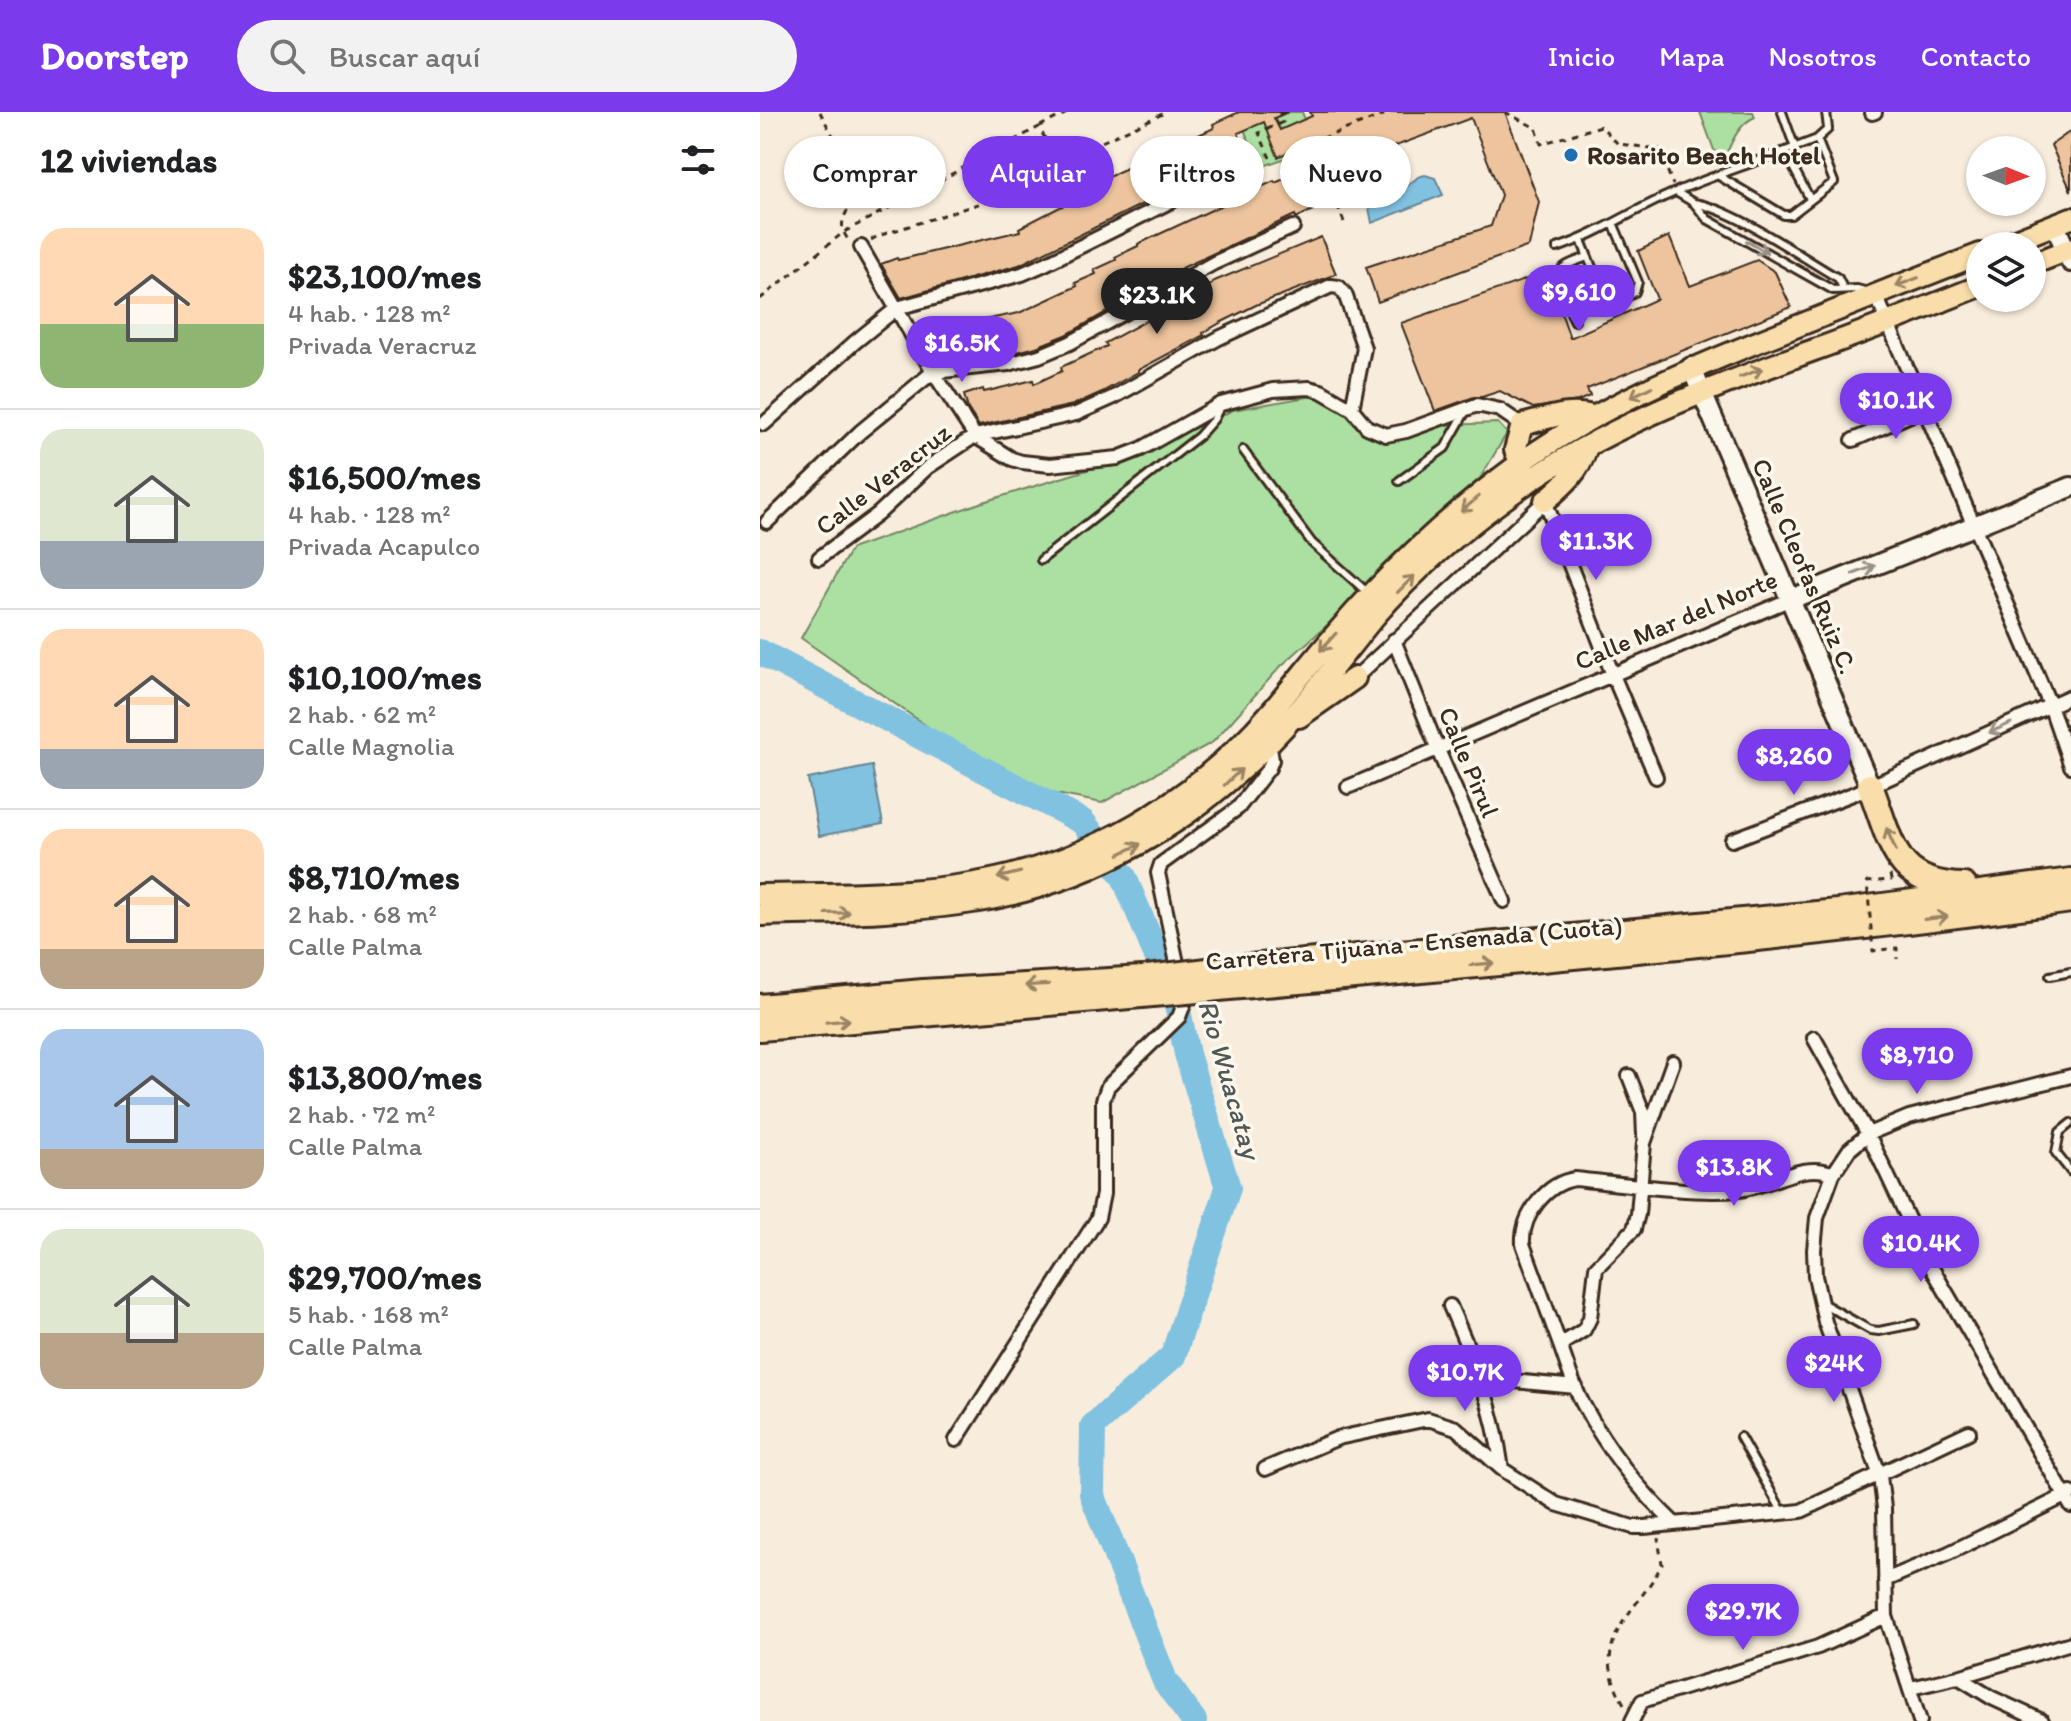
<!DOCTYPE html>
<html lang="es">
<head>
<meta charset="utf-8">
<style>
  :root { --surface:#fff; --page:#f2f2f2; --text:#202124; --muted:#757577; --line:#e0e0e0; --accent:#7c3aed }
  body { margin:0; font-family:Itim,sans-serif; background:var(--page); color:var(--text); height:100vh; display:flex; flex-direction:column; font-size:30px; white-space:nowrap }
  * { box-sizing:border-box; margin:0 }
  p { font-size:26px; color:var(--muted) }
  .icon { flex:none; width:44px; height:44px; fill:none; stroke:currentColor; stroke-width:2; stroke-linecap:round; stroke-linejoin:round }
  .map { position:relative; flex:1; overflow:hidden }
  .panel { display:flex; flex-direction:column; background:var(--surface); width:760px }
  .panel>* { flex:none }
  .banner { position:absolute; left:24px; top:24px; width:760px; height:72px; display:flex; gap:16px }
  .needle { width:52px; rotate:91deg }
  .fabs { position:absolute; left:1206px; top:24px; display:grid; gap:16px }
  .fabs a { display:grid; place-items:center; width:80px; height:80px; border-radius:50%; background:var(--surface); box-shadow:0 2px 6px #0004; font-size:40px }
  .price { position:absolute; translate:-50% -68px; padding:0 18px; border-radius:28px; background:var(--accent); color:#fff; font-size:26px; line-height:52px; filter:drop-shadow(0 2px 4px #0008) }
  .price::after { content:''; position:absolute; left:50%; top:48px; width:24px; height:18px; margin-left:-12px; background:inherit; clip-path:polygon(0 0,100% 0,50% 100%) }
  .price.active { background:#222; color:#fff }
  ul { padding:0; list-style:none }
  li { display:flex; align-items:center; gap:24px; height:200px; padding:0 40px }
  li+li { border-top:2px solid var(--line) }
  li span { display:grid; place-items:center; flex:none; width:224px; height:160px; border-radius:24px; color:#555 }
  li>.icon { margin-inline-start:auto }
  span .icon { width:96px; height:96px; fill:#fffc; stroke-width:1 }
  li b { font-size:34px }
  h2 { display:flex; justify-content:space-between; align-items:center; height:96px; padding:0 40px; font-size:34px }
  .tag { padding:0 28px; border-radius:36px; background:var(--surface); box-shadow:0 2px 6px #0004; font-size:28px; line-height:72px }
  .tag.active { background:var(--accent); color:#fff }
  header { display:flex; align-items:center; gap:48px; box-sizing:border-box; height:112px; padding:0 40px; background:var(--accent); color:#fff }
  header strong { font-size:38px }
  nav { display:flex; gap:44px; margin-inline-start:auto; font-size:28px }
  .search { width:560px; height:72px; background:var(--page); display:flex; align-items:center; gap:20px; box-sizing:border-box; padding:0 28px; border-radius:44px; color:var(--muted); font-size:30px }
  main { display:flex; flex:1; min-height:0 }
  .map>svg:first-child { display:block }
  .green { fill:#abe0a2; stroke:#738560; stroke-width:2 }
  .water { fill:#81c2e1; stroke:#658593; stroke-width:2 }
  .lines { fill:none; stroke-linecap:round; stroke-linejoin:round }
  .river { stroke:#81c2e1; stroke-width:26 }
  .building { fill:#edc49d; stroke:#3b2a1e; stroke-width:2 }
  .lane-casing { stroke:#3b2a1e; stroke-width:12 }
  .street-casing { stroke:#3b2a1e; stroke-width:18 }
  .secondary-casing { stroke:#3b2a1e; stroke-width:24 }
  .primary-casing { stroke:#3b2a1e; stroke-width:26 }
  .highway-casing { stroke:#3b2a1e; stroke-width:30 }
  .path { stroke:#3b2a1e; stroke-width:3; stroke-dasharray:6 6; stroke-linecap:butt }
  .lane { stroke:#fbf7ec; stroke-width:6 }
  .street { stroke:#fbf7ec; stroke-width:12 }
  .secondary { stroke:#fbf7ec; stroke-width:18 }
  .primary { stroke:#f9deab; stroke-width:20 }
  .highway { stroke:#f9deab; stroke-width:24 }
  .highway-bridge-casing { stroke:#3b2a1e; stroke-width:30; stroke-linecap:butt }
  .path-bridge { stroke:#3b2a1e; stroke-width:3; stroke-dasharray:6 6; stroke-linecap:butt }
  .highway-bridge { stroke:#f9deab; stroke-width:24 }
  .oneway { stroke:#9b9085 }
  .oneway2 { stroke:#9a8464 }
  .poi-dot { fill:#1f6fb2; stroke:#fbf7ec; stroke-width:3 }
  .labels { text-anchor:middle; stroke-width:7; stroke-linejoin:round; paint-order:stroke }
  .poi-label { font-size:26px; font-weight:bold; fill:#3b2a1e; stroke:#fbf7ec; text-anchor:start }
  .street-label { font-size:26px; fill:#3b2a1e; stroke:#fbf7ec }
  .water-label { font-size:28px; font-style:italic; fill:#505858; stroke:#fbf7ec }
</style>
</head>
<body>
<header>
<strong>Doorstep</strong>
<div class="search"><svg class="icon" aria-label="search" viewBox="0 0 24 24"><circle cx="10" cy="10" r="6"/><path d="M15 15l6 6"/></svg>Buscar aquí</div>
<nav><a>Inicio</a><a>Mapa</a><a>Nosotros</a><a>Contacto</a></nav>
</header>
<main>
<section class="panel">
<h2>12 viviendas<svg class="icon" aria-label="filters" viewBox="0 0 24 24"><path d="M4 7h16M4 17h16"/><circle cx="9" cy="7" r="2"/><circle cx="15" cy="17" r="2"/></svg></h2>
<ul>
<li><span style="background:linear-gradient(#ffd9b3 60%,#8fb573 0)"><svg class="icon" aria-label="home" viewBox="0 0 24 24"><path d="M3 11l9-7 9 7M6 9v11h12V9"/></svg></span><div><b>$23,100/mes</b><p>4 hab. · 128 m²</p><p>Privada Veracruz</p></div></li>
<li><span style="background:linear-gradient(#dfe7d0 70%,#9aa5b1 0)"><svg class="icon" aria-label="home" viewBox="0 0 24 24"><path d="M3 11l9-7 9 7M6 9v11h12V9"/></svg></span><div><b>$16,500/mes</b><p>4 hab. · 128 m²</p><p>Privada Acapulco</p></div></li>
<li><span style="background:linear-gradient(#ffd9b3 75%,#9aa5b1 0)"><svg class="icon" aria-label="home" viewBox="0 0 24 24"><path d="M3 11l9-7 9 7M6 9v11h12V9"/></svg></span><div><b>$10,100/mes</b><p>2 hab. · 62 m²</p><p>Calle Magnolia</p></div></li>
<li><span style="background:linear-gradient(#ffd9b3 75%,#b9a48a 0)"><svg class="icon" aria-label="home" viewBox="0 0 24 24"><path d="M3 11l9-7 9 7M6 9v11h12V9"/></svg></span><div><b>$8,710/mes</b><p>2 hab. · 68 m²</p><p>Calle Palma</p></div></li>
<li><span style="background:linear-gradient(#a9c7e8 75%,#b9a48a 0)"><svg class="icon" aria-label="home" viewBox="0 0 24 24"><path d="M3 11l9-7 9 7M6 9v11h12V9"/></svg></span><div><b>$13,800/mes</b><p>2 hab. · 72 m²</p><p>Calle Palma</p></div></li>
<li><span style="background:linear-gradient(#dfe7d0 65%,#b9a48a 0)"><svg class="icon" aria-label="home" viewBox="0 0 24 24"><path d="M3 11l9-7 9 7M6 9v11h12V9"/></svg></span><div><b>$29,700/mes</b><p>5 hab. · 168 m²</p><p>Calle Palma</p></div></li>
</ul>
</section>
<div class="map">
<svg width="1311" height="1609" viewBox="0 0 1311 1609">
  <rect width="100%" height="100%" fill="#f8eddc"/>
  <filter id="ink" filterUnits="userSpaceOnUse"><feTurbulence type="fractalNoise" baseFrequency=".0125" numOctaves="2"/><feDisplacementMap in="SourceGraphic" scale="16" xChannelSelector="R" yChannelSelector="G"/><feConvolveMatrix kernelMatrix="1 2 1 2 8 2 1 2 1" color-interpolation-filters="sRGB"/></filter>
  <g filter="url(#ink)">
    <path class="green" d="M476,0H542L555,35L501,55Z
      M940,0H993L995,5C978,12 971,32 964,47L954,38Z
      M553,284L590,290L606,316L738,311L747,321L716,373L670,422L521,554L453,630L342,691L251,673L41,526L91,437L220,391L382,341L473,298Z"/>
    <path class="water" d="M665,63L675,66L683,83L612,111L609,96L613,89H630L658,65Z
      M112,654L123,712L59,724L48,667Z"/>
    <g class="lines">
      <path class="river" d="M0,540L323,710L364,765L417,893L427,942L468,1076L413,1244L333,1314L332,1382L405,1569L434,1609"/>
    </g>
    <path class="building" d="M479,0H528L514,6L520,18L552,4L550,0H745L779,90L769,134L618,190L606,155L731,114L741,83L711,6L571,58L559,26L518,45L504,10L478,21L486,41L259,153L141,186L121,152L137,146L138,148L260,119L259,116L310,90L309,87L356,61L454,16L453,12Z
      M1311,19V79L1291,33Z
      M538,61L553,98L536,106L535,103L388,172L367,184L368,187L347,197L348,199L306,223L276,235L246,243L178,250L172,241L167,219L259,201L317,174L315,171L336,162L334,158L356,148L355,145L378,134V132L514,69L515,71Z
      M909,124L930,174L997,148L1015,160L1031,195L827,277L830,284L818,289L773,296L740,279L722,285H714L675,299L641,211L787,160L810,226L897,187L878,139Z
      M561,125L576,162L496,193L462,210L443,221L444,223L378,258V260L342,280L313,293L219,314L208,297L204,283L223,277L224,280L273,268L274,272L302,259L301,255L347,234L345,231L430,185L429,183L452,172V170Z"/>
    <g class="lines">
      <defs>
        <path id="lane" d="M1022,0L1035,36
          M1025,40L1050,87
          M959,64L1024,103H1031L1074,70L1057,27
          M916,80L934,91L947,107L1073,178L1097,177L1108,180
          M934,91C974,97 1041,145 1078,166L1083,176
          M821,128L844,185C855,193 865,187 875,180L878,170L854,113
          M797,136C839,122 873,98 913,81C960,60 1010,46 1057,27L1068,17L1066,0
          M815,209C810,198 793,167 802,157C807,151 821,148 827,145
          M483,338L552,431L608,481
          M639,369L685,336L706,299
          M281,448L439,324L454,307L460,295
          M1290,864L1311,860
          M1311,1011L1300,1020L1296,1041L1311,1060
          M1064,1192L1110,1218L1119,1219L1154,1212
          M980,1325L1022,1399"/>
        <path id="street" d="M1112,1L1115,0
          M101,135L173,260L215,324L252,347L262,350L290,353L358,346L381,337L461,292L513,278L549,276L561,279L592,297L607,315L626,323L646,319L717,293L740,298L762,313
          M1116,183L1290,593L1311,654
          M4,312L95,230L137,196L262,162L285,152L488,51
          M1093,328L1164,297
          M7,410L100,320L173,260L248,252L279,244L310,231L454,151L533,115
          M59,446L118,402L168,355L215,324L316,302L354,285L459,226L571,174L579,175L585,182L604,236L592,297
          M634,528L678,638L744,789
          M595,566L785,389L853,563L896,665
          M588,675L1031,487
          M972,728L1098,680L1311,584
          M1054,926L1108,1022L1169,1151L1311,1394
          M913,950L884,1031L878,1102L874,1117L836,1156L830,1206L824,1218L800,1233C807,1252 813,1274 823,1292C847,1337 878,1377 915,1412
          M869,964L883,1000L884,1024
          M690,1194C716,1253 733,1292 742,1357
          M800,1233L763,1132C761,1103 787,1071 815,1067C864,1072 930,1082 978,1078C1009,1075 1044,1048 1073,1062
          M722,1266L816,1275
          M196,1328L338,1106L343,1082V988L348,974L419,905L425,889L398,761L401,752L478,696L509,656L512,648L509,630
          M505,1357L578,1326L668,1307L696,1316L742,1357L796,1392L873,1415H884L1041,1399L1209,1320
          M1125,1468L1189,1441L1311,1381
          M1198,1565L1232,1586L1282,1609
          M1151,1576L1198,1565L1311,1531
          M872,1609L882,1589L1058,1535L1126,1504
          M1160,1609L1126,1504L1124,1396L1120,1364L1065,1210L1055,1164L1054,1138L1057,1106L1073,1062L1089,1038L1108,1022L1149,1005L1311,964"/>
        <path id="secondary" d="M1295,113L1311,150
          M931,255L1110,674
          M1031,487L1311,375"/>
        <path id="primary" d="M1240,134L1311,106
          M1272,152L1311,137
          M765,360L755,338L762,313C786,307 809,297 833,304
          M785,389C805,372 819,360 827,335
          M539,605L595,566
          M0,783C83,781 168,784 249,764C351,738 444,679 512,599C544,561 574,521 609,485C654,437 706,391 759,352C840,294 929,257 1020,221C1087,194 1153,168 1220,142
          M0,803C69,801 138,801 206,791C332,773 439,708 524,615C556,580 584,541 614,505C656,456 706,414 758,377C847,313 952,276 1054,238C1110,218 1165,196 1220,174"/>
        <path id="highway" d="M1110,674C1132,730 1133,773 1204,774
          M448,859L1078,800L1311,769
          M449,877C737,851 1025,828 1311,788
          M0,895L163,880L383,867
          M0,916L381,883"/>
      </defs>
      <use href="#lane" class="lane-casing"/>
      <use href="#street" class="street-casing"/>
      <use href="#secondary" class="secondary-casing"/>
      <use href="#primary" class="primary-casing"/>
      <use href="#highway" class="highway-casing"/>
      <path class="path" d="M60,0C69,18 97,62 95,80C92,99 71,109 91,131
        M745,0L776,16L781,32L841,14L858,32L899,37L913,73
        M280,14L309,0
        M510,46L499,21L523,10L520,2L526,0
        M575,85C578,64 586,59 606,54L604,46
        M584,110L553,30L631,0
        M111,128L118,124L218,92L298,50L407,0
        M0,187L84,120L279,15L309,72
        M864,1592C826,1526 876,1504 902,1452L898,1426"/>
      <use href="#lane" class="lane"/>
      <use href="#street" class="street"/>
      <use href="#secondary" class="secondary"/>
      <use href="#primary" class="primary"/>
      <use href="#highway" class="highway"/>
      <defs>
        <path id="highway-bridge" d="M387,866L448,859
          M381,883L449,877"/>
      </defs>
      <use href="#highway-bridge" class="highway-bridge-casing"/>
      <path class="path-bridge" d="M1128,751L1131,768L1107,770L1113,839L1137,836V847"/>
      <use href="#highway-bridge" class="highway-bridge"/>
    </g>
    <defs><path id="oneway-shaft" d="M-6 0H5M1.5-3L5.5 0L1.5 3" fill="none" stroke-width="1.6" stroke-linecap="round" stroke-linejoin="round" transform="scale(2)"/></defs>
    <g class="oneway">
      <use href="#oneway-shaft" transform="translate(997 135) rotate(30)"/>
      <use href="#oneway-shaft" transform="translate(1104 458) rotate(-21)"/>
      <use href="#oneway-shaft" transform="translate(1240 616) rotate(156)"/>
    </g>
    <g class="oneway2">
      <use href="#oneway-shaft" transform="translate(1147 170) rotate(159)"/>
      <use href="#oneway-shaft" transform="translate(991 261) rotate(-20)"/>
      <use href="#oneway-shaft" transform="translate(881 280) rotate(153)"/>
      <use href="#oneway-shaft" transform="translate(710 392) rotate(140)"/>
      <use href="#oneway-shaft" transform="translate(646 472) rotate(-45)"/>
      <use href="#oneway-shaft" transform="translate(568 530) rotate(132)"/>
      <use href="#oneway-shaft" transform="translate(473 665) rotate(-43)"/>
      <use href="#oneway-shaft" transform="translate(1131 727) rotate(-113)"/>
      <use href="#oneway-shaft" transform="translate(370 737) rotate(-26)"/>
      <use href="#oneway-shaft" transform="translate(249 763) rotate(166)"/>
      <use href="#oneway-shaft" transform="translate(78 801) rotate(-2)"/>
      <use href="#oneway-shaft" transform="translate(1176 806) rotate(-7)"/>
      <use href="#oneway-shaft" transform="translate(722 852) rotate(-5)"/>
      <use href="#oneway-shaft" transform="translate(277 873) rotate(177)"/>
      <use href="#oneway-shaft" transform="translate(78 909) rotate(-5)"/>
    </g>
  </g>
  <circle class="poi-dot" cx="811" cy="43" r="8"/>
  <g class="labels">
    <g class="poi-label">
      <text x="827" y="52">Rosarito Beach Hotel</text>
    </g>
    <g class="street-label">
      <text transform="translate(123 367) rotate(-38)" y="9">Calle Veracruz</text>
      <text transform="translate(1045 454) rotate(67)" y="9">Calle Cleofas Ruiz C.</text>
      <text transform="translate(916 508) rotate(-23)" y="9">Calle Mar del Norte</text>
      <text transform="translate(709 650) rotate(67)" y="9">Calle Pirul</text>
      <text transform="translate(654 831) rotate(-5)" y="9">Carretera Tijuana - Ensenada (Cuota)</text>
    </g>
    <g class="water-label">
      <text transform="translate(470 967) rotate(74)" y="10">Rio Wuacatay</text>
    </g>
  </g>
</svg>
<div class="fabs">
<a><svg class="needle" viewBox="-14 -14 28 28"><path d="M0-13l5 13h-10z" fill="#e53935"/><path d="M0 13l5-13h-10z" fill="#757577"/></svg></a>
<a><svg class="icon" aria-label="layers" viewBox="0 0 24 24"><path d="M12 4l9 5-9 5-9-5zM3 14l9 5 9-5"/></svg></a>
</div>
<b class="price" style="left:819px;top:221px">$9,610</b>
<b class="price active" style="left:397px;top:224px">$23.1K</b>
<b class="price" style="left:202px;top:272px">$16.5K</b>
<b class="price" style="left:1136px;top:329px">$10.1K</b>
<b class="price" style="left:836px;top:470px">$11.3K</b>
<b class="price" style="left:1034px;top:685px">$8,260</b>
<b class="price" style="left:1157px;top:984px">$8,710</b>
<b class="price" style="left:974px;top:1096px">$13.8K</b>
<b class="price" style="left:1161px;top:1172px">$10.4K</b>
<b class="price" style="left:1074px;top:1292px">$24K</b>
<b class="price" style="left:705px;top:1301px">$10.7K</b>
<b class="price" style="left:983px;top:1540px">$29.7K</b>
<div class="banner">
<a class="tag">Comprar</a>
<a class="tag active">Alquilar</a>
<a class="tag">Filtros</a>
<a class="tag">Nuevo</a>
</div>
</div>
</main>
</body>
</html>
